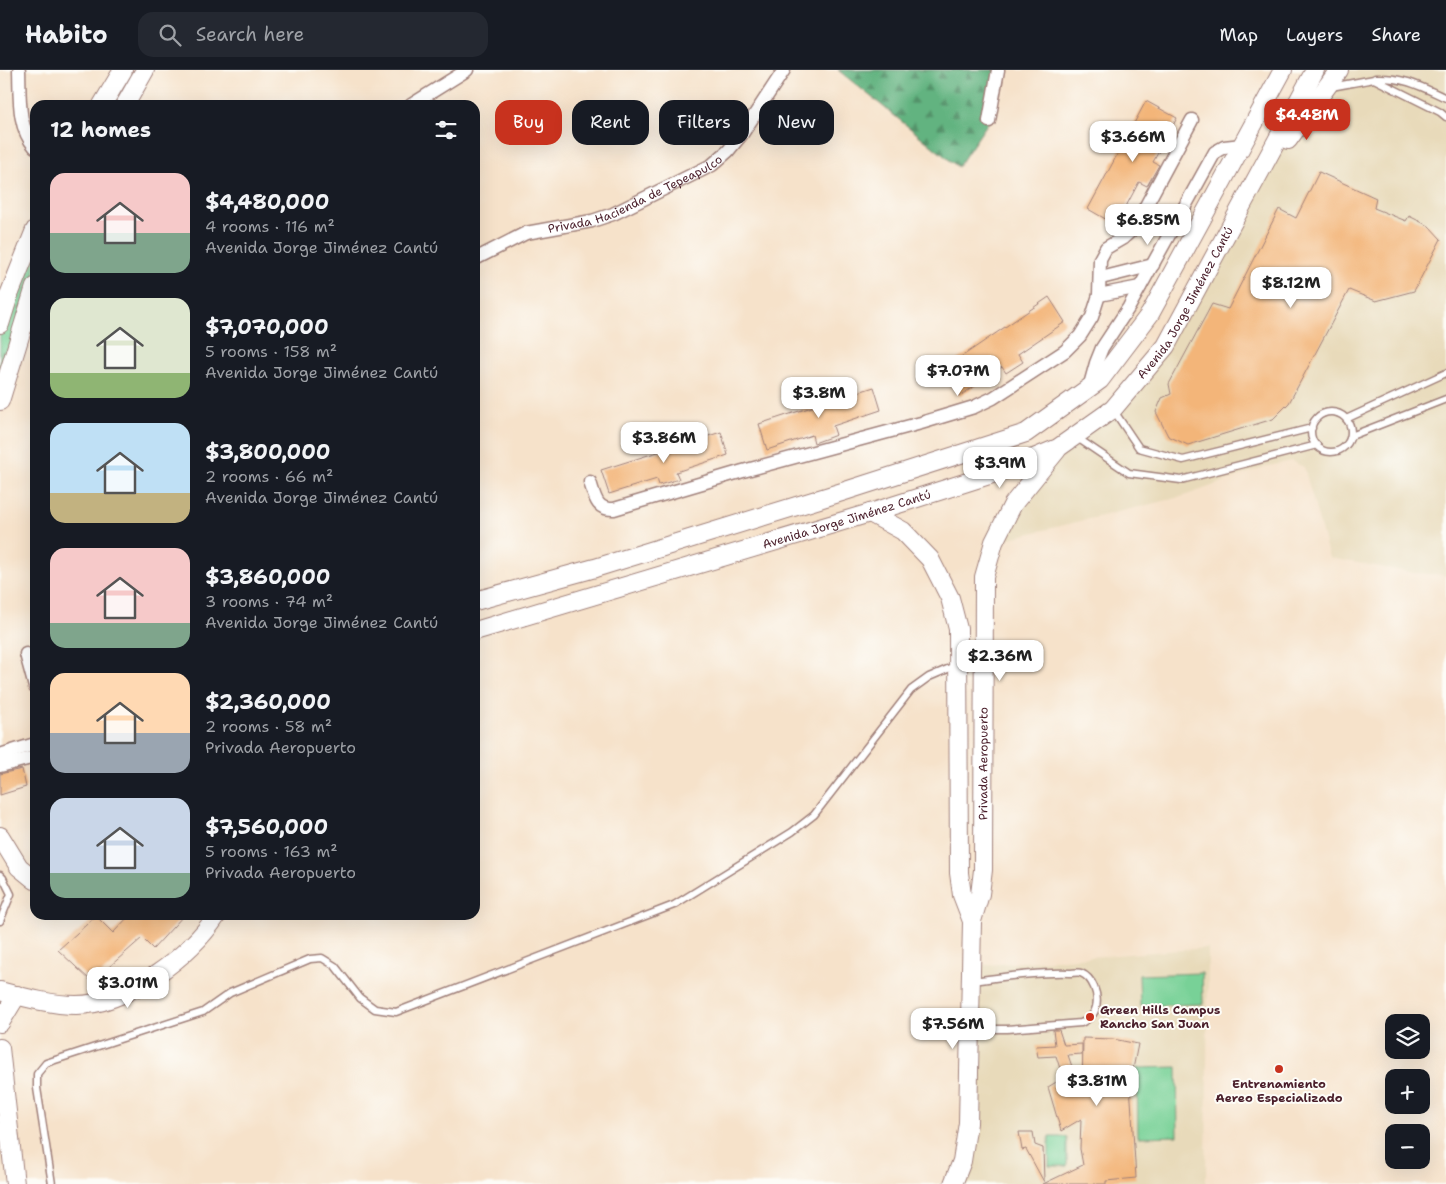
<!DOCTYPE html>
<html lang="en">
<head>
<meta charset="utf-8">
<style>
  :root { --surface:#171b24; --page:#242831; --text:#f1f3f6; --muted:#9ea1a6; --line:#363941; --accent:#c8321e }
  body { margin:0; font-family:"Shantell Sans",sans-serif; background:var(--page); color:var(--text); height:100vh; display:flex; flex-direction:column; font-size:19px; white-space:nowrap }
  * { box-sizing:border-box; margin:0 }
  p { font-size:16px; color:var(--muted) }
  .icon { flex:none; width:28px; height:28px; fill:none; stroke:currentColor; stroke-width:2; stroke-linecap:round; stroke-linejoin:round }
  .map { position:relative; flex:1; overflow:hidden }
  .panel { position:absolute; left:30px; top:30px; width:450px; height:820px; display:flex; flex-direction:column; background:var(--surface); border-radius:15px; box-shadow:0 5px 20px #0002 }
  .panel>* { flex:none }
  .guide { position:absolute; left:495px; top:30px; width:475px; height:45px; display:flex; gap:10px }
  .tools { position:absolute; left:1385px; top:944px; display:grid; gap:10px }
  .tools a { display:grid; place-items:center; width:45px; height:45px; border-radius:10px; background:var(--surface); box-shadow:0 5px 20px #0002; font-size:25px }
  .price { position:absolute; translate:-50% -42px; padding:0 11px; border-radius:10px; background:#fff; color:#222; font-size:16px; line-height:32px; filter:drop-shadow(0 1px 2px #0008) }
  .price::after { content:''; position:absolute; left:50%; top:30px; width:15px; height:11px; margin-left:-8px; background:inherit; clip-path:polygon(0 0,100% 0,50% 100%) }
  .price.active { background:var(--accent); color:#fff }
  ul { padding:0; list-style:none }
  li { display:flex; align-items:center; gap:15px; height:125px; padding:0 20px }
  li span { display:grid; place-items:center; flex:none; width:140px; height:100px; border-radius:15px; color:#555 }
  li>.icon { margin-inline-start:auto }
  span .icon { width:60px; height:60px; fill:#fffc; stroke-width:1 }
  li b { font-size:21px }
  h2 { display:flex; justify-content:space-between; align-items:center; height:60px; padding:0 20px; font-size:21px }
  .tag { padding:0 18px; border-radius:15px; background:var(--surface); box-shadow:0 5px 20px #0002; font-size:18px; line-height:45px }
  .tag.active { background:var(--accent); color:#fff }
  header { display:flex; align-items:center; gap:30px; box-sizing:border-box; height:70px; padding:0 25px; background:var(--surface); border-bottom:1px solid var(--line) }
  header strong { font-size:24px }
  nav { display:flex; gap:28px; margin-inline-start:auto; font-size:18px }
  .search { width:350px; height:45px; background:var(--page); display:flex; align-items:center; gap:12px; box-sizing:border-box; padding:0 18px; border-radius:15px; color:var(--muted); font-size:19px }
  .map>svg:first-child { display:block }
  .built { fill:#e8daba }
  .grass { fill:url(#grass-tufts); stroke:#617861 }
  .forest { fill:url(#forest-firs); stroke:#566956 }
  .garden { fill:#78d197; stroke:#617861 }
  .building { fill:#f3b579 }
  .lines { fill:none; stroke-linecap:round; stroke-linejoin:round }
  .lane-casing { stroke:#a0807a; stroke-width:9 }
  .street-casing { stroke:#a0807a; stroke-width:15 }
  .secondary-casing { stroke:#a0807a; stroke-width:20 }
  .lane { stroke:#fff; stroke-width:6 }
  .street { stroke:#fff; stroke-width:12 }
  .secondary { stroke:#fff; stroke-width:18 }
  .poi-dot { fill:#c8321e; stroke:#fdfcf7; stroke-width:2 }
  .labels { text-anchor:middle; stroke-width:4; stroke-linejoin:round; paint-order:stroke }
  .street-label { font-size:12px; fill:#4a1f2b; stroke:#fdfcf7 }
  .poi-label { font-size:12px; font-weight:bold; fill:#4a1f2b; stroke:#fdfcf7; text-anchor:start }
</style>
</head>
<body>
<header>
<strong>Habito</strong>
<div class="search"><svg class="icon" aria-label="search" viewBox="0 0 24 24"><circle cx="10" cy="10" r="6"/><path d="M15 15l6 6"/></svg>Search here</div>
<nav><a>Map</a><a>Layers</a><a>Share</a></nav>
</header>
<div class="map">
<svg width="1446" height="1114" viewBox="0 0 1446 1114">
  <defs>
    <pattern id="grass-tufts" width="24" height="20" patternUnits="userSpaceOnUse" patternTransform="scale(1.25)"><rect width="24" height="20" fill="#78d197"/><path d="M3 7l-1-3M5 7V3M7 7l1-3M15 17l-1-3M17 17v-4M19 17l1-3" fill="none" stroke="#69b382"/></pattern>
    <pattern id="forest-firs" width="22" height="20" patternUnits="userSpaceOnUse" patternTransform="scale(1.25)"><rect width="22" height="20" fill="#62b380"/><path d="M5 1l3.5 6h-7zM16 11l3.5 6h-7z" fill="#539169"/></pattern>
  </defs>
  <rect width="100%" height="100%" fill="#fdfcf7"/>
  <filter id="ink" filterUnits="userSpaceOnUse"><feTurbulence type="fractalNoise" baseFrequency=".02" numOctaves="2"/><feDisplacementMap in="SourceGraphic" scale="10" xChannelSelector="R" yChannelSelector="G"/><feConvolveMatrix kernelMatrix="1 2 1 2 8 2 1 2 1" color-interpolation-filters="sRGB"/></filter>
  <filter id="wash" filterUnits="userSpaceOnUse"><feTurbulence type="fractalNoise" baseFrequency=".0096" numOctaves="4" result="noise"/><feDisplacementMap in="SourceGraphic" scale="20" xChannelSelector="R" yChannelSelector="G"/><feGaussianBlur stdDeviation="1.12" result="paint"/><feColorMatrix in="noise" values="0 0 0 0 0 0 0 0 0 0 0 0 0 0 0 0 0 1.4 0 .05"/><feComposite in="paint" operator="in"/></filter>
  <g filter="url(#wash)">
    <rect width="100%" height="100%" fill="#f6e2ca"/>
    <path class="built" d="M1339,0H1446V505L1415,503L1329,488L1304,397L1291,391L1264,397L1184,426L994,472L1058,378L1113,339L1166,276L1249,123Z
      M1208,878L1206,1114H950L962,1091L974,896Z"/>
    <path class="grass" d="M35,160V217L0,332V254Z"/>
    <path class="forest" d="M838,0H998L989,51L958,97Z"/>
    <path class="garden" d="M1202,903L1203,934L1140,936L1139,905Z
      M1177,997L1178,1066L1138,1067L1137,998Z
      M1049,1067H1067V1096H1049Z"/>
    <g id="blocks">
      <path class="building" d="M1146,31L1177,48L1153,92L1159,95L1147,116L1139,112L1116,155L1088,139Z
        M1319,102L1376,128L1374,138L1406,151L1409,146L1429,156L1441,169L1414,221L1376,231L1349,220L1289,333L1273,349L1188,375L1168,366L1156,342L1162,328L1171,324L1169,314L1212,234L1228,239L1279,139L1296,148Z
        M1049,227L1065,252L1018,284L1023,292L1006,303L1002,297L960,326L942,300Z
        M874,317L881,340L833,356L836,365L814,373L812,365L767,380L759,354Z
        M721,362L728,385L676,402L679,409L659,415L657,409L609,424L601,400Z
        M22,699L26,717L0,725V704Z
        M130,845H184L153,879L142,868L92,912L58,880L96,846L113,863Z
        M1053,960H1059L1064,975L1082,974V984L1068,985L1082,1026L1083,968L1113,969L1138,974L1130,1014L1136,1108L1106,1111V1114H1043L1083,1095L1080,1079L1081,1049L1061,1061L1048,1017L1063,1008L1056,986L1038,987L1036,976L1055,975Z
        M1019,1062H1033L1035,1075L1043,1078L1044,1112L1026,1079L1022,1080Z"/>
    </g>
  </g>
  <g filter="url(#ink)">
    <use href="#blocks" fill-opacity="0" stroke="#a0807a" stroke-width="1"/>
    <g class="lines">
      <defs>
        <path id="lane" d="M1375,8C1404,7 1420,16 1446,28
          M1331,17L1374,9L1440,42L1446,47
          M1114,341L1139,378L1183,390L1312,358
          M1311 362a20 20 0 1 1 40 0a20 20 0 1 1-40 0Z
          M1346,349L1446,303
          M1351,366L1446,329
          M1076,367L1129,403L1181,410L1317,375
          M0,805L3,808L11,824L0,851
          M971,959H1007L1081,953C1088,950 1095,944 1096,937C1099,925 1093,908 1081,903C1078,902 1073,903 1070,903C1037,902 1004,907 972,911
          M52,1114L37,1018V1004L46,993L203,942L230,923L310,889L322,888L335,896L360,928L375,939L396,942L674,835L792,762L814,745L911,620L929,607L957,595"/>
        <g id="street">
          <path d="M19,0C20,26 17,57 35,77"/>
          <path d="M411,35L467,0"/>
          <path d="M989,51L998,0"/>
          <path id="s1" d="M475,189L526,163L592,151L613,144L712,95L728,81L742,64L784,0"/>
          <path d="M1101,208L1153,195"/>
          <path d="M1099,225L1140,217"/>
          <path d="M1089,318L1096,293L1102,278L1129,237L1215,82L1224,77L1242,75"/>
          <path d="M590,412C595,427 596,440 614,439L743,401L921,353L974,337L993,328L1065,281L1080,266L1092,247L1099,225L1100,189L1106,178L1123,168L1134,158L1192,50"/>
          <path d="M26,584L35,617"/>
          <path d="M0,685L35,674"/>
          <path d="M0,696L35,687"/>
        </g>
        <g id="secondary">
          <path d="M102,35L123,0"/>
          <path d="M125,35L145,0"/>
          <path d="M1288,70L1339,0"/>
          <path d="M0,254L9,225L35,160"/>
          <path d="M0,331L35,217"/>
          <path d="M870,443L903,461L930,489L950,528L958,559L959,803L962,825L972,851"/>
          <path d="M475,531L595,498L842,422L1026,363L1100,310L1150,244L1283,0"/>
          <path id="s2" d="M475,561L870,443L1005,400L1058,378L1113,339L1166,276L1315,0"/>
          <path d="M0,766L19,797L35,810"/>
          <path d="M0,921C23,927 51,935 76,935C126,935 190,886 217,845"/>
          <path d="M0,953L17,925"/>
          <path d="M0,978L15,1114"/>
          <path id="s3" d="M953,1114L962,1091L968,1053L972,851L980,824L983,800L984,507L994,472L1013,434L1057,380"/>
        </g>
      </defs>
      <use href="#lane" class="lane-casing"/>
      <use href="#street" class="street-casing"/>
      <use href="#secondary" class="secondary-casing"/>
      <use href="#lane" class="lane"/>
      <use href="#street" class="street"/>
      <use href="#secondary" class="secondary"/>
    </g>
  </g>
  <g class="poi-dot">
    <circle cx="1090" cy="947" r="5"/>
    <circle cx="1279" cy="999" r="5"/>
  </g>
  <g class="labels">
    <g class="street-label">
      <text dy="4" stroke="none"><textPath href="#s1" startOffset="174">Privada Hacienda de Tepeapulco</textPath></text>
      <text dy="4" stroke="none"><textPath href="#s2" startOffset="808">Avenida Jorge Jiménez Cantú</textPath></text>
      <text dy="4" stroke="none"><textPath href="#s2" startOffset="388">Avenida Jorge Jiménez Cantú</textPath></text>
      <text dy="4" stroke="none"><textPath href="#s3" startOffset="424">Privada Aeropuerto</textPath></text>
    </g>
    <g class="poi-label">
      <text x="1100" y="944">Green Hills Campus<tspan x="1100" dy="14">Rancho San Juan</tspan></text>
      <text x="1279" y="1018" text-anchor="middle">Entrenamiento<tspan x="1279" dy="14">Aereo Especializado</tspan></text>
    </g>
  </g>
</svg>
<div class="tools">
<a><svg class="icon" aria-label="layers" viewBox="0 0 24 24"><path d="M12 4l9 5-9 5-9-5zM3 14l9 5 9-5"/></svg></a>
<a>+</a>
<a>−</a>
</div>
<b class="price active" style="left:1307px;top:71px">$4.48M</b>
<b class="price" style="left:1133px;top:93px">$3.66M</b>
<b class="price" style="left:1148px;top:176px">$6.85M</b>
<b class="price" style="left:1291px;top:239px">$8.12M</b>
<b class="price" style="left:958px;top:327px">$7.07M</b>
<b class="price" style="left:819px;top:349px">$3.8M</b>
<b class="price" style="left:664px;top:394px">$3.86M</b>
<b class="price" style="left:1000px;top:419px">$3.9M</b>
<b class="price" style="left:1000px;top:612px">$2.36M</b>
<b class="price" style="left:128px;top:939px">$3.01M</b>
<b class="price" style="left:953px;top:980px">$7.56M</b>
<b class="price" style="left:1097px;top:1037px">$3.81M</b>
<div class="guide">
<a class="tag active">Buy</a>
<a class="tag">Rent</a>
<a class="tag">Filters</a>
<a class="tag">New</a>
</div>
<section class="panel">
<h2>12 homes<svg class="icon" aria-label="filters" viewBox="0 0 24 24"><path d="M4 7h16M4 17h16"/><circle cx="9" cy="7" r="2"/><circle cx="15" cy="17" r="2"/></svg></h2>
<ul>
<li><span style="background:linear-gradient(#f6c9c9 60%,#7fa58c 0)"><svg class="icon" aria-label="home" viewBox="0 0 24 24"><path d="M3 11l9-7 9 7M6 9v11h12V9"/></svg></span><div><b>$4,480,000</b><p>4 rooms · 116 m²</p><p>Avenida Jorge Jiménez Cantú</p></div></li>
<li><span style="background:linear-gradient(#dfe7d0 75%,#8fb573 0)"><svg class="icon" aria-label="home" viewBox="0 0 24 24"><path d="M3 11l9-7 9 7M6 9v11h12V9"/></svg></span><div><b>$7,070,000</b><p>5 rooms · 158 m²</p><p>Avenida Jorge Jiménez Cantú</p></div></li>
<li><span style="background:linear-gradient(#bfe0f5 70%,#c2b280 0)"><svg class="icon" aria-label="home" viewBox="0 0 24 24"><path d="M3 11l9-7 9 7M6 9v11h12V9"/></svg></span><div><b>$3,800,000</b><p>2 rooms · 66 m²</p><p>Avenida Jorge Jiménez Cantú</p></div></li>
<li><span style="background:linear-gradient(#f6c9c9 75%,#7fa58c 0)"><svg class="icon" aria-label="home" viewBox="0 0 24 24"><path d="M3 11l9-7 9 7M6 9v11h12V9"/></svg></span><div><b>$3,860,000</b><p>3 rooms · 74 m²</p><p>Avenida Jorge Jiménez Cantú</p></div></li>
<li><span style="background:linear-gradient(#ffd9b3 60%,#9aa5b1 0)"><svg class="icon" aria-label="home" viewBox="0 0 24 24"><path d="M3 11l9-7 9 7M6 9v11h12V9"/></svg></span><div><b>$2,360,000</b><p>2 rooms · 58 m²</p><p>Privada Aeropuerto</p></div></li>
<li><span style="background:linear-gradient(#c9d6e8 75%,#7fa58c 0)"><svg class="icon" aria-label="home" viewBox="0 0 24 24"><path d="M3 11l9-7 9 7M6 9v11h12V9"/></svg></span><div><b>$7,560,000</b><p>5 rooms · 163 m²</p><p>Privada Aeropuerto</p></div></li>
</ul>
</section>
</div>
</body>
</html>
